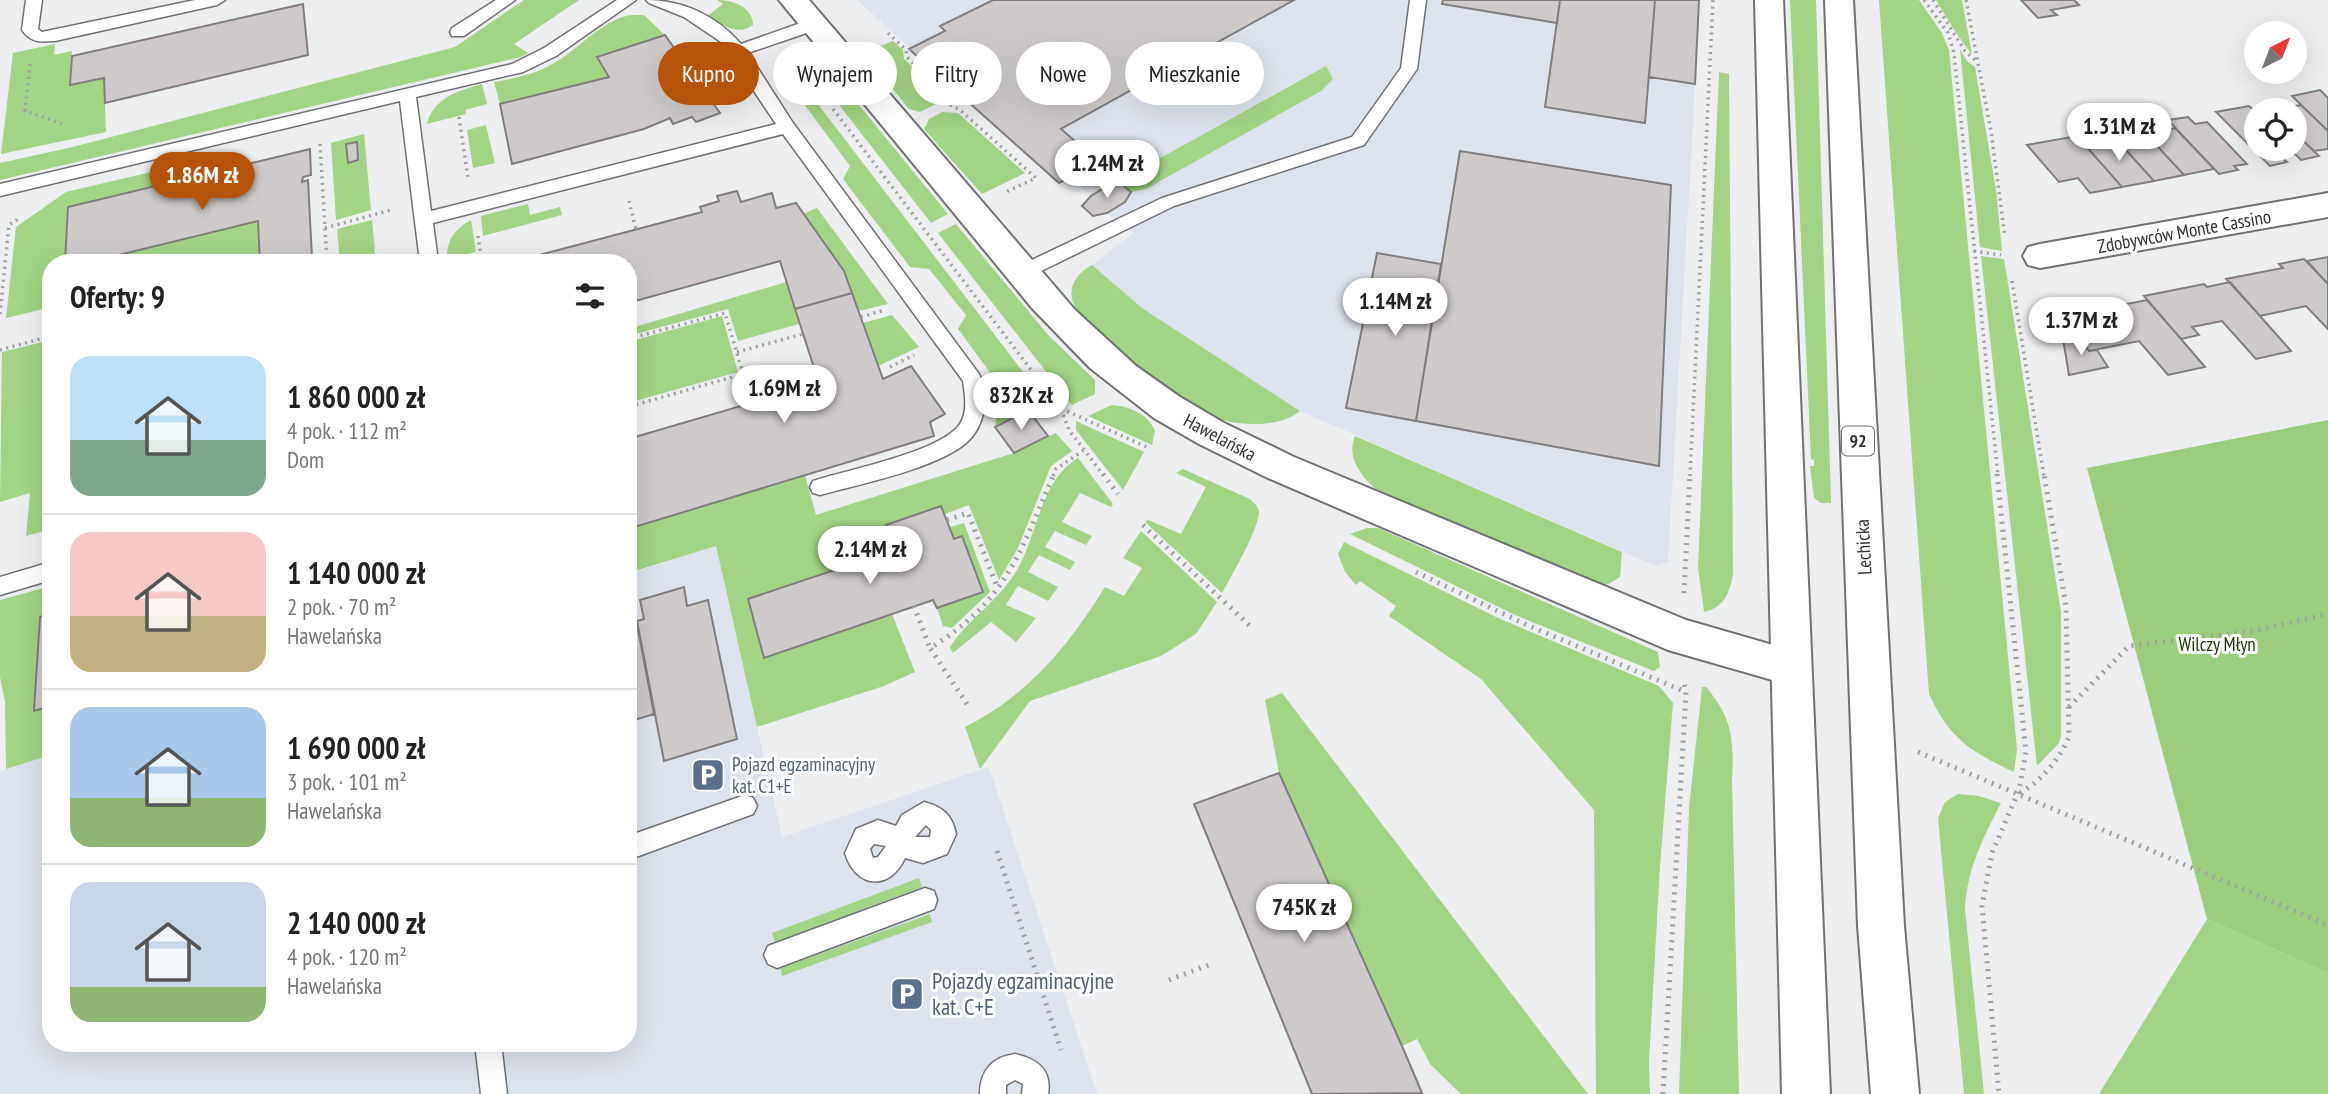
<!DOCTYPE html>
<html lang="pl">
<head>
<meta charset="utf-8">
<style>
  :root { --surface:#fff; --page:#f2f2f2; --text:#222; --muted:#767676; --line:#e0e0e0; --accent:#b45309 }
  body { margin:0; font-family:"PT Sans Narrow",sans-serif; background:var(--page); color:var(--text); height:100vh; display:flex; flex-direction:column; font-size:26px; white-space:nowrap }
  * { box-sizing:border-box; margin:0 }
  p { font-size:23px; color:var(--muted) }
  .icon { flex:none; width:38px; height:38px; fill:none; stroke:currentColor; stroke-width:2; stroke-linecap:round; stroke-linejoin:round }
  .map { position:relative; flex:1; overflow:hidden }
  .sheet { position:absolute; left:42px; top:254px; width:595px; height:798px; display:flex; flex-direction:column; background:var(--surface); border-radius:28px; box-shadow:0 7px 28px #0002 }
  .sheet>* { flex:none }
  .banner { position:absolute; left:658px; top:42px; width:665px; height:63px; display:flex; gap:14px }
  .needle { width:46px; rotate:42deg }
  .tools { position:absolute; left:2244px; top:21px; display:grid; gap:14px }
  .tools a { display:grid; place-items:center; width:63px; height:63px; border-radius:50%; background:var(--surface); box-shadow:0 7px 28px #0002; font-size:35px }
  .price { position:absolute; translate:-50% -60px; padding:0 16px; border-radius:24px; background:#fff; color:#222; font-size:23px; line-height:46px; filter:drop-shadow(0 2px 4px #0008) }
  .price::after { content:''; position:absolute; left:50%; top:42px; width:21px; height:16px; margin-left:-10px; background:inherit; clip-path:polygon(0 0,100% 0,50% 100%) }
  .price.selected { background:var(--accent); color:#fff }
  ul { padding:0; list-style:none }
  li { display:flex; align-items:center; gap:21px; height:175px; padding:0 28px }
  li+li { border-top:2px solid var(--line) }
  li span { display:grid; place-items:center; flex:none; width:196px; height:140px; border-radius:21px; color:#555 }
  li>.icon { margin-inline-start:auto }
  span .icon { width:84px; height:84px; fill:#fffc; stroke-width:1 }
  li b { font-size:30px }
  h2 { display:flex; justify-content:space-between; align-items:center; height:84px; padding:0 28px; font-size:30px }
  .tag { padding:0 24px; border-radius:32px; background:var(--surface); box-shadow:0 7px 28px #0002; font-size:24px; line-height:63px }
  .tag.selected { background:var(--accent); color:#fff }
  .map>svg:first-child { display:block }
  .built { fill:#dde3ec }
  .green { fill:#a3d384 }
  .forest { fill:#9ccd7c }
  .building { fill:#cecac9; stroke:#827e7e; stroke-width:2 }
  .lines { fill:none; stroke-linecap:round; stroke-linejoin:round }
  .lane-casing { stroke:#6f7173; stroke-width:3 }
  .street-casing { stroke:#6f7173; stroke-width:4 }
  .primary-casing { stroke:#6f7173; stroke-width:4 }
  .path-far1 { stroke:#9fa0a2; stroke-width:3.5; stroke-dasharray:2 4.5; stroke-linecap:butt }
  .path { stroke:#9fa0a2; stroke-width:5; stroke-dasharray:2 6; stroke-linecap:butt }
  .lane { fill:#fff; fill-rule:evenodd }
  .street { fill:#fff; fill-rule:evenodd }
  .primary { fill:#fff; fill-rule:evenodd }
  .labels { text-anchor:middle; stroke-width:6; stroke-linejoin:round; paint-order:stroke }
  .shield { fill:#fff; stroke:#6e6f70; stroke-width:2 }
  .shield-label { font-size:18px; font-weight:bold; fill:#303132 }
  .street-label { font-size:19px; fill:#303132; stroke:#fff }
  .park-label { font-size:19px; fill:#1b3900; stroke:#fff }
  .service-label { font-size:19px; fill:#4e5e75; stroke:#fff; text-anchor:start }
  .near-service-label { font-size:23px; fill:#4e5e75; stroke:#fff; text-anchor:start }
</style>
</head>
<body>
<div class="map">
<svg width="2328" height="1094" viewBox="0 0 2328 1094">
  <rect width="100%" height="100%" fill="#eceef0"/>
  <path class="built" d="M857,0H1700L1668,562L1656,566L1300,411L1142,308L1092,265L1134,233L1107,213L1071,176L1059,183Z
    M716,546L782,837L989,767L1097,1094H0V771L51,755V1043H628V574Z"/>
  <path class="green" d="M524,0H579L514,44L528,53L521,57L0,180V163L73,147L455,47Z
    M717,0C733,0 753,7 753,25C737,37 722,24 707,16L723,4Z
    M1790,0H1816L1831,503H1821L1814,498L1810,466H1814V460L1811,459Z
    M1879,0H1919L1942,33L1949,50L2017,749L2014,772C1971,752 1949,738 1929,694Z
    M1936,0H1962L1972,54C1966,49 1941,9 1936,0Z
    M630,15H644L665,35L597,57L609,77L500,104L494,82C516,78 537,74 556,62C582,46 600,22 630,15Z
    M893,41L903,50L904,59L921,75L938,103L920,112L909,109L870,61L878,47Z
    M55,44L54,55L72,51L70,85L104,78L106,132L1,154L13,53Z
    M1960,49L1967,61L1975,67L1996,190L2002,251L1980,247Z
    M815,61L828,69L840,82L948,214L931,223L808,65Z
    M784,63L794,73L1050,407L1028,410L995,427L1000,386L958,329L966,315L929,269L910,267L843,179L850,166L778,69Z
    M1326,66L1333,79L1321,91L1146,189L1131,192L1120,183L1121,180Z
    M1719,72L1729,74L1733,574C1730,592 1724,608 1704,612L1698,568Z
    M482,84L487,104L465,110L466,114L427,124C433,98 460,90 482,84Z
    M942,112L958,113L1025,173L982,194L924,129L929,119Z
    M486,125L495,163L473,168L467,130Z
    M364,134L371,210L336,220L331,143Z
    M232,153L235,167L69,207L65,262H51V315L45,317L44,309L6,318L16,227L66,192Z
    M528,204L530,215L560,207L562,215L483,236L481,216Z
    M817,208L888,304L859,311L844,271L803,214Z
    M372,220L376,262H340L337,229Z
    M471,220L476,252L447,259C447,239 454,230 471,220Z
    M258,221L260,262H90Z
    M956,224L1049,336L1095,380V394L1072,405L938,233Z
    M1981,256L2004,259L2061,612V736L2059,743L2037,766Z
    M1092,265L1142,308L1300,411C1281,427 1245,426 1222,420C1192,411 1077,328 1072,299C1069,283 1079,272 1092,265Z
    M786,282L799,324L738,341L728,309L628,336V329Z
    M892,315L919,347L878,366L863,323Z
    M722,316L738,372L628,403V342Z
    M51,340V529L26,536L30,493L0,502L2,352Z
    M1112,405C1131,407 1146,413 1155,430L1152,445L1088,416Z
    M1076,421L1144,452L1123,490L1076,430Z
    M1056,433L1072,451L1051,466L1018,548L999,580L969,505L945,514L941,506L886,524L894,550L749,599L765,658L892,614L915,672L884,686L757,727L716,546L628,573V529L805,475L816,515L1014,453Z
    M1355,436L1622,552L1620,577L1605,586L1597,585L1376,489C1361,476 1346,457 1355,436Z
    M1078,458L1113,504L1111,507L1080,493L1062,522L1092,536L1086,545L1055,531L1045,547L1075,562L1070,570L1039,555L1028,572L1058,587L1048,601L1018,586L1006,605L1036,618L1016,642L991,622L953,653L950,647C968,619 997,603 1017,570C1038,534 1040,481 1078,458Z
    M1183,469L1250,499C1254,503 1259,506 1259,513C1257,532 1232,575 1222,593L1145,522L1148,520L1181,534L1206,487L1176,473Z
    M964,523L990,592L952,628L943,626L937,608L983,591L962,537L954,539L950,527Z
    M1367,528H1378L1658,652L1660,667L1654,671L1515,615L1350,534Z
    M1141,531L1217,602L1196,634L1161,656L1030,701L980,769L965,727C1028,696 1069,645 1105,587L1124,596L1142,568L1123,558Z
    M1344,542L1498,618L1659,686L1673,703L1660,866L1649,1062L1650,1094H1596L1594,810L1481,679L1389,616L1396,606L1360,581L1356,585L1345,572L1338,554Z
    M51,586V613L40,617L34,711L51,706V755L6,769L5,702L0,677V600Z
    M1702,687H1706C1733,719 1734,740 1732,780L1739,1094H1679L1689,808Z
    M1282,693L1588,1094H1461L1430,1064L1417,1039L1402,1046L1279,773L1265,700Z
    M1958,794L1979,796L2001,803C1983,838 1967,869 1965,909L1984,1094H1964L1938,818L1945,802Z
    M919,878L922,887L775,942L772,933Z
    M930,914L932,922L782,976L781,968Z
    M2207,919L2328,973V1094H2099Z"/>
  <path class="forest" d="M2328,420V973L2207,919L2087,468Z"/>
  <path class="building" d="M993,0H1294L1061,129L1098,161L1059,183L909,49L945,31L940,26Z
    M1443,0H1560L1557,23L1442,4Z
    M1560,0H1655L1645,123L1545,107Z
    M1655,0H1699L1695,84L1649,77Z
    M2021,0H2074L2079,5L2051,10L2057,15L2038,18Z
    M303,4L308,55L105,103L104,78L70,85L72,56Z
    M665,35L720,113L696,122L692,117L673,124L670,118L644,129L512,164L500,104L609,77L597,57Z
    M2320,90L2328,98V131L2292,96Z
    M2301,105L2328,131V149L2314,151L2294,132V110H2272Z
    M2249,106L2256,112V149H2294V132L2319,156L2301,160L2295,154L2281,157L2287,162L2270,166L2216,112Z
    M2188,117L2195,124L2207,122L2247,164L2234,166L2238,170L2219,174L2168,120Z
    M2175,128L2214,169L2184,175L2146,134Z
    M2146,134L2184,175L2154,181L2116,139Z
    M2077,136L2085,145L2122,187L2090,193L2078,178L2059,182L2027,145Z
    M2116,139L2154,181L2122,187L2085,145Z
    M357,142L358,160L348,163L346,144Z
    M310,149L311,175L303,177L302,182L308,180L312,258L292,262H260L258,221L90,262H65L68,207Z
    M1460,151L1671,185L1659,466L1416,421Z
    M1120,183L1131,192L1125,202L1107,213L1093,216L1082,206L1091,196L1107,186Z
    M737,191L741,202L772,193L776,208L796,203L844,271L852,293L795,309L780,261L628,303V262H529L528,258L702,212L700,207L719,201L717,196Z
    M1377,253L1441,264L1416,421L1346,408Z
    M2328,257V284L2307,261Z
    M2304,259L2328,284V329L2306,306L2260,316L2226,279L2283,268L2279,264Z
    M2230,282L2260,316L2291,351L2256,359L2222,321L2192,327L2199,335L2181,339L2144,296L2204,284L2207,287Z
    M852,293L883,379L911,366L945,414L930,422L934,436L628,529V439L768,398L766,392L787,385L789,392L819,383L795,309Z
    M2147,300L2181,339L2205,367L2168,375L2139,341L2089,351L2060,313L2119,301L2122,305Z
    M2077,336L2089,351L2097,350L2108,367L2069,375L2063,339Z
    M1028,410L1048,436L1014,453L995,427Z
    M941,506L954,539L962,536L983,592L937,608L933,600L764,658L748,599L894,550L886,525Z
    M684,587L687,606L708,600L737,739L664,761L637,621L644,619L640,600Z
    M51,613V706L34,711L40,617Z
    M638,629L654,714L628,722V632Z
    M1279,773L1402,1046L1422,1093L1312,1094L1194,804Z"/>
  <g class="lines">
    <defs>
      <path id="lane" d="M26,0H42L38,29L42,32L195,0H225L217,5L55,41C40,42 31,43 22,30Z
        M496,0H515L464,36H452L450,32L452,28Z
        M617,0H636L556,56L523,72L416,97L431,211L776,124L721,42L684,17L649,3L646,0C683,0 717,16 741,44L809,20H821L823,24L821,28L748,53L793,123L979,374C990,395 985,427 966,443C935,469 860,484 820,495L813,493L810,487L813,481C846,470 941,452 960,424C968,412 965,394 963,381L783,134L433,223L438,262H420L400,101L0,196V184L512,64L544,48Z
        M1410,0H1426L1417,69L1364,145L1174,206L1027,278H1015L1012,273L1015,268L1162,198L1352,137L1401,68Z
        M51,562V580L0,595V577Z
        M745,795L753,798L757,806L753,814L628,860V836Z
        M924,802C942,807 952,814 956,834L947,854L923,863L905,858C890,891 856,889 845,853L856,829L878,820L896,826L902,815ZM926,825L931,830L930,837H915ZM874,844L886,846L878,857L873,858L870,849Z
        M925,888L934,891L937,900L934,909L777,968L768,964L764,955L768,946Z
        M475,1043H501L507,1094H481Z
        M1015,1054C1038,1059 1052,1070 1048,1094H1022L1023,1084L1015,1080L1006,1085V1094H980C980,1071 992,1057 1015,1054Z"/>
      <path id="street" d="M779,0H809L1075,310L1136,366L1180,397L1224,423L1294,457L1686,620L1804,654L1810,667L1804,680L1790,685L1668,650L1268,478L1199,444L1154,418L1090,368L1032,308Z
        M2328,193V217L2040,268L2028,265L2023,256L2028,247L2040,244Z"/>
      <path id="primary" d="M1755,0H1783L1830,1094H1782Z
        M1825,0H1853L1904,926L1919,1094H1871L1858,926Z"/>
    </defs>
    <use href="#lane" class="lane-casing"/>
    <use href="#street" class="street-casing"/>
    <use href="#primary" class="primary-casing"/>
    <path class="path-far1" d="M1924,0L1948,33L1954,53L1998,476
      M1933,0L1965,51L1978,63
      M1966,0L1991,131L2005,237
      M888,33L906,50L907,57L925,76L940,100L960,110L1036,178L1004,193
      M30,64L25,111L63,124
      M833,109L1060,408L1149,448
      M459,117L468,178
      M320,144L327,262
      M629,201L636,230
      M325,228L391,210
      M478,236L482,262
      M1974,251L2001,255
      M2012,281L2044,476
      M0,314L9,225L18,219
      M861,317L884,310
      M628,339L725,313L743,374L628,407
      M0,350L51,336
      M737,352L803,334
      M890,367L914,355
      M1061,409L1069,430L1104,476
      M1053,476L1056,469L1084,450
      M1690,476L1713,0"/>
    <path class="path" d="M1103,474L1118,494
      M1997,474L2026,752L2019,790L1992,853L1982,906L1999,1094
      M947,520L968,513L998,589
      M1143,525L1252,628
      M1416,572L1527,625L1686,692
      M1684,593L1690,474
      M914,606L930,648
      M967,704L930,648C1007,601 1020,552 1054,474
      M2069,707L2129,646L2253,631L2328,614
      M1918,752L2328,925
      M2020,793C2041,781 2059,760 2069,737L2066,606L2044,474
      M997,851L1061,1050
      M1169,980L1211,964
      M1663,1094L1686,692L1683,679"/>
    <use href="#lane" class="lane"/>
    <use href="#street" class="street"/>
    <use href="#primary" class="primary"/>
  </g>
  <defs>
    <symbol id="parking-square" viewBox="-11 -11 22 22"><rect x="-9" y="-9" width="18" height="18" rx="4" fill="#5c6f8a" stroke="#fff"/><path d="M-3.5-5.5H1a3.5 3.5 0 0 1 0 7H-1V5.5H-3.5ZM-1-3.4V-.6H.8a1.4 1.4 0 0 0 0-2.8Z" fill="#fff"/></symbol>
  </defs>
  <g fill-rule="evenodd">
    <use href="#parking-square" x="689" y="756" width="38" height="38"/>
    <use href="#parking-square" x="888" y="975" width="38" height="38"/>
  </g>
  <g class="labels">
    <rect class="shield" x="1842" y="426.5" width="32" height="29" rx="5"/>
    <g class="shield-label">
      <text x="1858" y="447">92</text>
    </g>
    <g class="street-label">
      <text transform="translate(2184 231) rotate(-10)" y="7">Zdobywców Monte Cassino</text>
      <text transform="translate(1220 437) rotate(28)" y="7">Hawelańska</text>
      <text transform="translate(1863 547) rotate(-93)" y="7">Lechicka</text>
    </g>
    <g class="park-label">
      <text x="2217" y="651">Wilczy Młyn</text>
    </g>
    <g class="service-label">
      <text x="732" y="771">Pojazd egzaminacyjny<tspan x="732" dy="22">kat. C1+E</tspan></text>
    </g>
    <g class="near-service-label">
      <text x="932" y="989">Pojazdy egzaminacyjne<tspan x="932" dy="26">kat. C+E</tspan></text>
    </g>
  </g>
</svg>
<div class="tools">
<a><svg class="needle" viewBox="-14 -14 28 28"><path d="M0-13l5 13h-10z" fill="#e53935"/><path d="M0 13l5-13h-10z" fill="#767676"/></svg></a>
<a><svg class="icon" aria-label="locate" viewBox="0 0 24 24"><circle cx="12" cy="12" r="6"/><path d="M12 2v4M12 18v4M2 12h4M18 12h4"/></svg></a>
</div>
<b class="price" style="left:2119px;top:163px">1.31M zł</b>
<b class="price" style="left:1107px;top:200px">1.24M zł</b>
<b class="price selected" style="left:202px;top:212px">1.86M zł</b>
<b class="price" style="left:1395px;top:338px">1.14M zł</b>
<b class="price" style="left:2081px;top:357px">1.37M zł</b>
<b class="price" style="left:784px;top:425px">1.69M zł</b>
<b class="price" style="left:1021px;top:432px">832K zł</b>
<b class="price" style="left:870px;top:586px">2.14M zł</b>
<b class="price" style="left:1304px;top:944px">745K zł</b>
<div class="banner">
<a class="tag selected">Kupno</a>
<a class="tag">Wynajem</a>
<a class="tag">Filtry</a>
<a class="tag">Nowe</a>
<a class="tag">Mieszkanie</a>
</div>
<section class="sheet">
<h2>Oferty: 9<svg class="icon" aria-label="filters" viewBox="0 0 24 24"><path d="M4 7h16M4 17h16"/><circle cx="9" cy="7" r="2"/><circle cx="15" cy="17" r="2"/></svg></h2>
<ul>
<li><span style="background:linear-gradient(#bfe0f5 60%,#7fa58c 0)"><svg class="icon" aria-label="home" viewBox="0 0 24 24"><path d="M3 11l9-7 9 7M6 9v11h12V9"/></svg></span><div><b>1 860 000 zł</b><p>4 pok. · 112 m²</p><p>Dom</p></div></li>
<li><span style="background:linear-gradient(#f6c9c9 60%,#c2b280 0)"><svg class="icon" aria-label="home" viewBox="0 0 24 24"><path d="M3 11l9-7 9 7M6 9v11h12V9"/></svg></span><div><b>1 140 000 zł</b><p>2 pok. · 70 m²</p><p>Hawelańska</p></div></li>
<li><span style="background:linear-gradient(#a9c7e8 65%,#8fb573 0)"><svg class="icon" aria-label="home" viewBox="0 0 24 24"><path d="M3 11l9-7 9 7M6 9v11h12V9"/></svg></span><div><b>1 690 000 zł</b><p>3 pok. · 101 m²</p><p>Hawelańska</p></div></li>
<li><span style="background:linear-gradient(#c9d6e8 75%,#8fb573 0)"><svg class="icon" aria-label="home" viewBox="0 0 24 24"><path d="M3 11l9-7 9 7M6 9v11h12V9"/></svg></span><div><b>2 140 000 zł</b><p>4 pok. · 120 m²</p><p>Hawelańska</p></div></li>
</ul>
</section>
</div>
</body>
</html>
